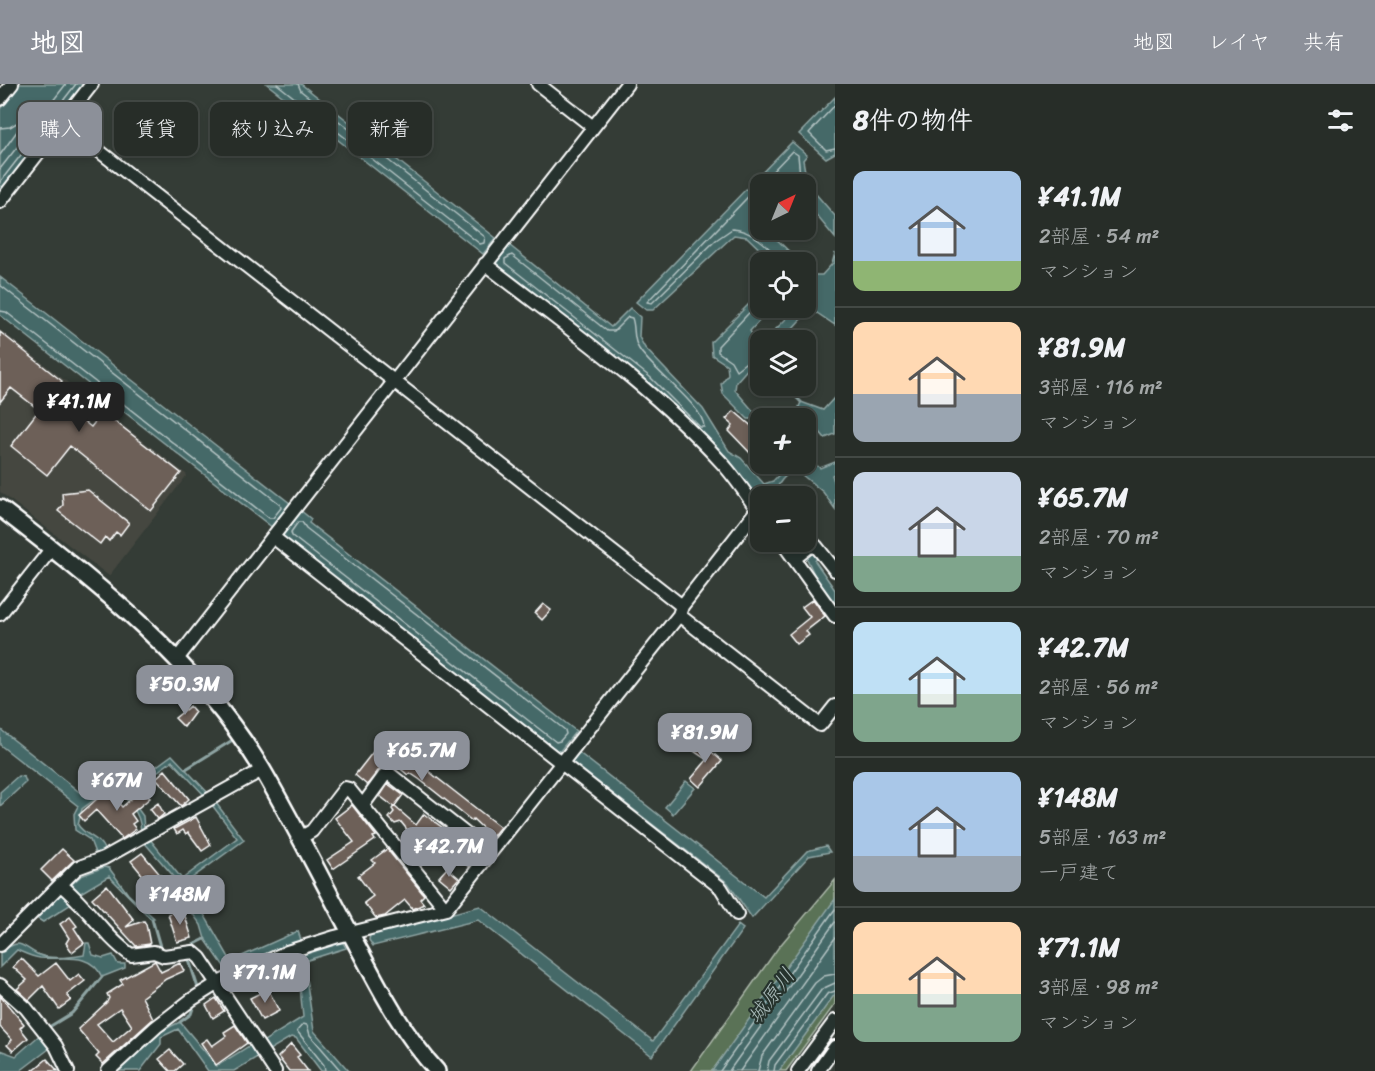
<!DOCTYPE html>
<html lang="ja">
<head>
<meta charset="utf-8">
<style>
  :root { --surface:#272d28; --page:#2f3530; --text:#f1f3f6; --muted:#a4a8a8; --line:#434945; --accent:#8c9099 }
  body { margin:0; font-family:Sriracha,"Klee One",sans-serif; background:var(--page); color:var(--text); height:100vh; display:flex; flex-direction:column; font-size:22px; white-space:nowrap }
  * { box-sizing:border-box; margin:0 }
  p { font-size:20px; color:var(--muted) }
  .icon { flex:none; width:33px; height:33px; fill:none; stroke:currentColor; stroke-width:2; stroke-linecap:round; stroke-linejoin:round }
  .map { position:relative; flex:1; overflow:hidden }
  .drawer { display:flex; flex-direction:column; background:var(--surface); width:540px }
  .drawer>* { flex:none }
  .banner { position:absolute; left:18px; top:18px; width:570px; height:54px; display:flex; gap:12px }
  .needle { width:39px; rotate:43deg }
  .fabs { position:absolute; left:750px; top:90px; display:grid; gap:12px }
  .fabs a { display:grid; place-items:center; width:66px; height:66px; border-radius:12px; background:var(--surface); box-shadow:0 3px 9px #0003,0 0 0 2px var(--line); font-size:30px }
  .price { position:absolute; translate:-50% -51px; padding:0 14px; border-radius:12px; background:var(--accent); color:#fff; font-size:20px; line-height:39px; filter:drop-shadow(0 2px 3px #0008) }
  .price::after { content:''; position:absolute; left:50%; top:36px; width:18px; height:14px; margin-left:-9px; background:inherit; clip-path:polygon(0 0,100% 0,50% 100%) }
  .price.on { background:#222; color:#fff }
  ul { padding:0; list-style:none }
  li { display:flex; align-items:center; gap:18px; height:150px; padding:0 18px }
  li+li { border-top:2px solid var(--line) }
  li span { display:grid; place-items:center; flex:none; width:168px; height:120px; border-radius:12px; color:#555 }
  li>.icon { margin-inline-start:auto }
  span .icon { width:72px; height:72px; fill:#fffc; stroke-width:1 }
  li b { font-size:26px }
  h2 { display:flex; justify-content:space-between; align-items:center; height:72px; padding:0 18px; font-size:26px }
  .chip { padding:0 21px; border-radius:12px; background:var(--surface); box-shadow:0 3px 9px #0003,0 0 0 2px var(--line); font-size:21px; line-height:54px }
  .chip.on { background:var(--accent); color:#fff }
  header { display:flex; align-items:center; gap:36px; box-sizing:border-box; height:84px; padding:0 30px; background:var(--accent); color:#fff }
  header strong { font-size:28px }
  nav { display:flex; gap:33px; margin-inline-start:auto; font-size:21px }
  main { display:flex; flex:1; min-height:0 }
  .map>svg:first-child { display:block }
  .built { fill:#454740 }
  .green { fill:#5a7256; stroke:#acb8aa; stroke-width:1.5 }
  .water { fill:#446968; stroke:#8fa5a4; stroke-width:1.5 }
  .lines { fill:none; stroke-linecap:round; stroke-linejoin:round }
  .shore { stroke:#b4c3c3; stroke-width:1.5 }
  .stream { stroke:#8fa5a4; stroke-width:3 }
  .building { fill:#6d6159; stroke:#fff; stroke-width:1.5; fill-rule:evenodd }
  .minor-casing { stroke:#fff; stroke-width:16 }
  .tertiary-casing { stroke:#fff; stroke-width:20 }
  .minor { stroke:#26332d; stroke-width:12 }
  .tertiary { stroke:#26332d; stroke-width:15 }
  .labels { text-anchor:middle; stroke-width:4.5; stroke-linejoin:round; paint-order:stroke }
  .water-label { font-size:21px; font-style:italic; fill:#abbcbb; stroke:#26332d }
</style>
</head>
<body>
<header>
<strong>地図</strong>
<nav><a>地図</a><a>レイヤ</a><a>共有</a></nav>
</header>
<main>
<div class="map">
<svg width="835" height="987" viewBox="0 0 835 987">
  <rect width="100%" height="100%" fill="#343c36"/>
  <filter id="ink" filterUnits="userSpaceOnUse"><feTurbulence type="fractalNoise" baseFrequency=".0167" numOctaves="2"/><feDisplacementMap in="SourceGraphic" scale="12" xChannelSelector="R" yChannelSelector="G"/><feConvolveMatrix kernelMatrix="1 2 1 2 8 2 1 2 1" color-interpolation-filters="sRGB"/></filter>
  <g filter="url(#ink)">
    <path class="built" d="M0,246L187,391L109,492L0,408Z"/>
    <path class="green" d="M835,796V827L730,987H691L778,864Z
      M835,894V920L786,987H759Z"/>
    <path class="water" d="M19,0H84L0,107V25Z
      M267,0H301L496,154L483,170Z
      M835,13V69L826,74L799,50Z
      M792,58L807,71L803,76L806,93L802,100H760V122L757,128L760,146H767L800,178H773L747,153L734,151L653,226H646L636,218Z
      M815,109L835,132V154L808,121L810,111Z
      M509,161L611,243L630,224L640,233L639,253L645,264L703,325L729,367L741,374L764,400L773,397L789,380H806V373L820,384L835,378V389L832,391L835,400V425L823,408L796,386C783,391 777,400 775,412H760V421L732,385L731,378L725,371L720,372L646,297L495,179Z
      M835,169V241L817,229L801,235L782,256H760V285L751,281L736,298L735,306L755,329V335H748L723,310L721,300L728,290L727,281L712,271L711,258L760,209V224H771L750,247L755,255L765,256L797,224H806V184L812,191H822L832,180Z
      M0,193L291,420L273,444L0,231Z
      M835,313V350L825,354L799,323L801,318L823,326Z
      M300,426L311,435L309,439L576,647L559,668L281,451Z
      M789,458H804L805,461L819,471L815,477L835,506V524L820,503L802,464Z
      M0,645L87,714L113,698L124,706L172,671L210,711L244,756L188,797L187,801L231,877L298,847L301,856L291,863L288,861L228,888L205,855L201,841L187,822L176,795L143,757L149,754L182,795L237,754L206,713L172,677L127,710L143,732L144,746L141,747C140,727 127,714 111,703L82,725L78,741C85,752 99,753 104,765L101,770L95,769L90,756L75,746L74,730L78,722L0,661Z
      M578,668L764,813L807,767L826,762L830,768L809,772L752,834L728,799L571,677Z
      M18,692L24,693L26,698L0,722V708Z
      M686,697L695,704L673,730L665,723Z
      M104,783L109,784L128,810L154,834L151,835L109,792L79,810L72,800L81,792Z
      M62,809L73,819L43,838L38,835V830Z
      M835,815V910L779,987H712Z
      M480,822L653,957L738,841L743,845L652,972L478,836L373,862L369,856L370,851Z
      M342,857L346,864L308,876L304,880L314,947L349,987H321L296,954L291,953L234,987H208L178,945L161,953V960L140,987H115C133,966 155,949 180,938L217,982L252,960L256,962L303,933L299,893L292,874L302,867L305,869Z
      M86,859H89L93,871L103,874L113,871L118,880H125V884L102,893C90,867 64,876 40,874C32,873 24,869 17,866L0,883V867C23,855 18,860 37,870C49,876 72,873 84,871Z
      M42,949L53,962L20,987H1L0,966L16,972Z"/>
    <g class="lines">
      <path class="shore" d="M277,0L480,160L484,159L485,153L301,7L298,0
        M835,21L809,49L826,66L835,64
        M0,44L10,43L20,37L23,39L0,71
        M0,85L66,0
        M0,98L76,0
        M512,171L607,247H614L628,233L632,234C636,245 632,254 639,265C651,285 704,322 704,343H700L650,293L505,179V175Z
        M776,178C774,162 747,145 732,145L716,156L652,219L647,218L792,67L798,71L800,92L797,100
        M0,201L280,420L281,424L273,434H269L6,228L0,227
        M760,217L718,262V268L731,277L736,286L749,276L760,278
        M298,438H302L306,444L565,646L566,650L560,657L556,658L292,452L291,448Z
        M325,987L324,981L297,947L303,940L307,941L310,951L341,987
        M720,987L835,825
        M729,987L835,838
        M740,987L835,854
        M758,987L762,972L815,899L824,892L835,890
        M767,987L769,977L822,905L835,899
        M774,987L775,981L827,910L835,907"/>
      <path class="stream" d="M793,310L801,318
        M186,685L231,657
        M152,835L161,866L189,863L205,855
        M188,873L198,904
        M180,938L191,930L195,918
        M49,943L72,929L102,893"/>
    </g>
    <path class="building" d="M0,248L62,297L51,311L91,343L103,328L181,389L151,427L70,362L47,391L11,362L39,326L11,304L0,318Z
      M734,327L755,345L760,340V370L756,375L729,347L733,341L726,335Z
      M88,406L129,439L120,451L116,448L109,457L105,453L100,460L58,427L63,421L62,409Z
      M813,515L825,532L806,547L809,551L797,560L789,550L810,533L802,523Z
      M543,520L551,526L542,536L535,529Z
      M190,622L195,628L184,643L175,634Z
      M383,655L407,674L409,672L500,743L492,753L473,735L472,737L419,695L410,689L408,691L391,677L381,683L367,701L355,691Z
      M698,656L722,677L700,703L691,695L707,676L691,665Z
      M165,686L189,715L181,722L156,694Z
      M388,700L403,711L394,723L380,712Z
      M142,705L150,714L131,730L136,737L132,740L136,745L122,755L96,726L84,737L79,731L107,706L122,723Z
      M158,719L164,730L158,735L150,725Z
      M352,721L376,752L373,753L375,756L333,785L327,776L354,758L335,734Z
      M394,722L416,741L424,730L478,770L469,783L424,748L413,761L411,759L407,763L401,757L409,748L401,738L395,740L389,734L394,728L392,725Z
      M196,733L211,761L202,767L188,748L186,750L183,746L177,750L174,745Z
      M62,765L74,776L52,797L41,786Z
      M387,765L424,811L420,815L424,820L413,825L405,816L385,832L376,834L364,819L373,812L358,792L375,779L372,776Z
      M142,769L173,806L150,823L143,814L154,805L131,777Z
      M447,784L459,794L451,803L439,793Z
      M107,801L134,836L126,843L144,837L146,840L150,860L136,862L92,814Z
      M180,827L181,830L184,829L192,854L177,858L168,830Z
      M70,833L77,842L74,844L84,859L72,868L66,859L69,854L60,840Z
      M21,874L39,892L56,879L70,897L79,890L85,897L67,911L71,916L59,925L43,902L29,916L17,905L27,896L13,883Z
      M155,877L161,888L180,879L184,887L166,895L142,913L153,935L103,980L96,973L99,970L78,945L107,918L109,914L107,910L123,900L120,896ZM120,924L132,942L113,958L97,940Z
      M268,905L279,927L262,936L250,914Z
      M0,912L24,940L20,944L28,954L13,967L7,961L12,956L0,943Z
      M216,914L224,927L213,934L206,921Z
      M235,941L247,959L216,981L201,959L207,955L212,962L226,952L224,948Z
      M291,960L300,971L297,973L308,987H289L278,973Z
      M170,966L183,980L175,987H170L159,975Z
      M47,975L58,987H32Z"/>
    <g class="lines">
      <defs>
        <path id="minor" d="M538,0L593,43
          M0,15L12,0
          M62,38L682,522
          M0,118L92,0
          M485,180C565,242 654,304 722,379C736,394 748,413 760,430
          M273,453L721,804L737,830
          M782,458L835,532
          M795,474L809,463L816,462L835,486
          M0,530L52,464
          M679,531L820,641L835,622
          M177,575L627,0
          M363,721L387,688L490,769
          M300,754L312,747L345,704L349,705L446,825
          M61,801C87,822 104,852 131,871L154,868L164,872L193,868L200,874L275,987
          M0,861L77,784L104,774L262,686
          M0,901L26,924L56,962L68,987
          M108,987L156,943L191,916L218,899L287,868L335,853L446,825L679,531L682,522L757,426
          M798,987L835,937
          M818,987L835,963"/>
        <path id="tertiary" d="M0,424C99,500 197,578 262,685C297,745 328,808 361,869C383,911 405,952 437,987"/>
      </defs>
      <use href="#minor" class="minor-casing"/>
      <use href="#tertiary" class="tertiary-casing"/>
      <use href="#minor" class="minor"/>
      <use href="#tertiary" class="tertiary"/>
    </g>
  </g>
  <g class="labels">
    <g class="water-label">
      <text transform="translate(771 912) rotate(-53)" y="7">城原川</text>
    </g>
  </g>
</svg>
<div class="fabs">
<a><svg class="needle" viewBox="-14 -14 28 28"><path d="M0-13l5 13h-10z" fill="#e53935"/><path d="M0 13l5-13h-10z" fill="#a4a8a8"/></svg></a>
<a><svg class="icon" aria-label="locate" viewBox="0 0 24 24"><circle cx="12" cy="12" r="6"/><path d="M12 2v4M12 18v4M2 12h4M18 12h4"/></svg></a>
<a><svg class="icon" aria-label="layers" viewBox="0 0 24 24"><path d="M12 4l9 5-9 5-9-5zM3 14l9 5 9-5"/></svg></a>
<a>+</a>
<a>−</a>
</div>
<b class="price on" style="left:79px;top:349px">¥41.1M</b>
<b class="price" style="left:185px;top:632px">¥50.3M</b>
<b class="price" style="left:705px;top:680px">¥81.9M</b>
<b class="price" style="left:422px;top:698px">¥65.7M</b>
<b class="price" style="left:117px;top:728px">¥67M</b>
<b class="price" style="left:449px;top:794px">¥42.7M</b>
<b class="price" style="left:180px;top:842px">¥148M</b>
<b class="price" style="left:265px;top:920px">¥71.1M</b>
<div class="banner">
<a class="chip on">購入</a>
<a class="chip">賃貸</a>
<a class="chip">絞り込み</a>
<a class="chip">新着</a>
</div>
</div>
<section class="drawer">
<h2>8件の物件<svg class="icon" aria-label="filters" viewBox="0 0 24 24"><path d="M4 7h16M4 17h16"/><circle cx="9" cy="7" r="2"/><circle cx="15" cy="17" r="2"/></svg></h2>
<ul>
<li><span style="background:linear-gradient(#a9c7e8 75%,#8fb573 0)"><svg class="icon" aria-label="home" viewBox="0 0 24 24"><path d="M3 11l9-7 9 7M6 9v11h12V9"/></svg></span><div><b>¥41.1M</b><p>2部屋 · 54 m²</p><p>マンション</p></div></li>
<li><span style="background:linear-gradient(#ffd9b3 60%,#9aa5b1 0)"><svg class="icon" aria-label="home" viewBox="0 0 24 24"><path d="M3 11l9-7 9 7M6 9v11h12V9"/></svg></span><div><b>¥81.9M</b><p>3部屋 · 116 m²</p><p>マンション</p></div></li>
<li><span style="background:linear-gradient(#c9d6e8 70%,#7fa58c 0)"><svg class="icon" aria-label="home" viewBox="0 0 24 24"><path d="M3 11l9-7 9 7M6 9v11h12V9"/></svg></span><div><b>¥65.7M</b><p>2部屋 · 70 m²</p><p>マンション</p></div></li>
<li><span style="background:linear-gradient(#bfe0f5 60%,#7fa58c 0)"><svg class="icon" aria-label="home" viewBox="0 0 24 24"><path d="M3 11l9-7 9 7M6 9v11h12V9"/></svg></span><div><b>¥42.7M</b><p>2部屋 · 56 m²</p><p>マンション</p></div></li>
<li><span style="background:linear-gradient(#a9c7e8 70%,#9aa5b1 0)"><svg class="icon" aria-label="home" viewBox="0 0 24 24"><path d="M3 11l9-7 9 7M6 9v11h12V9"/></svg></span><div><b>¥148M</b><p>5部屋 · 163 m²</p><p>一戸建て</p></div></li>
<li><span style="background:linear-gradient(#ffd9b3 60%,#7fa58c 0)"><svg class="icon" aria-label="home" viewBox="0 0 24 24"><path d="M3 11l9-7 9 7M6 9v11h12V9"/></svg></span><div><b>¥71.1M</b><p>3部屋 · 98 m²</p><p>マンション</p></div></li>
</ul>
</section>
</main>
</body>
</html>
